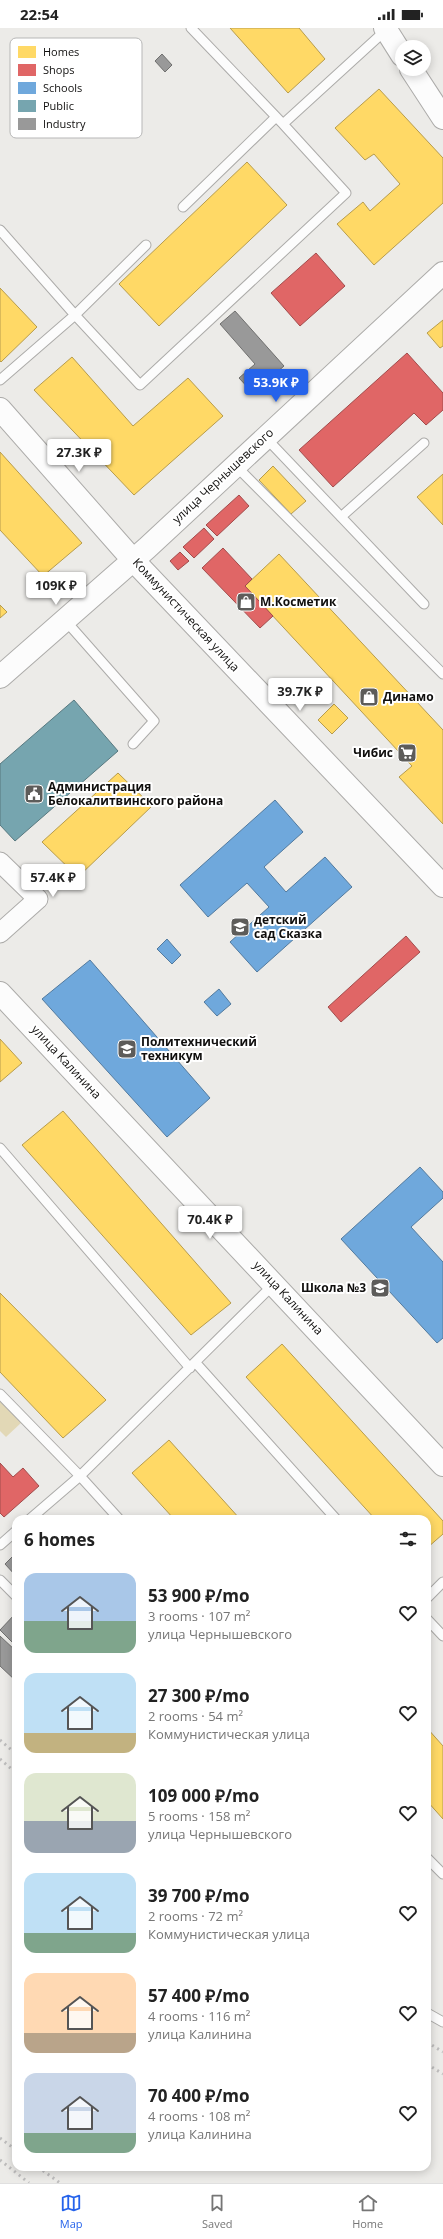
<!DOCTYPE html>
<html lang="en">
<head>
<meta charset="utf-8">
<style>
  :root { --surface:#fff; --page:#f6f6f6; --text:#222; --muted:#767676; --line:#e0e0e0; --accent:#2563eb }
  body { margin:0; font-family:"Open Sans",sans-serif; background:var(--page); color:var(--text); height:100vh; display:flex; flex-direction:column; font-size:15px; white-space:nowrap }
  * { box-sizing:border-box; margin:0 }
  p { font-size:13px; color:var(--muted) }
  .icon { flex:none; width:22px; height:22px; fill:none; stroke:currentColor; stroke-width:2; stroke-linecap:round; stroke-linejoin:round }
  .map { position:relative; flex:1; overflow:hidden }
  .details { position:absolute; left:12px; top:1487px; width:419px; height:656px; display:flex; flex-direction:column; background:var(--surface); border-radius:12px; box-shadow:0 2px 10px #0003 }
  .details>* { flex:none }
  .buttons { position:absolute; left:395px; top:12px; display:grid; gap:8px }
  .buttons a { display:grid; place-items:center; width:36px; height:36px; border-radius:50%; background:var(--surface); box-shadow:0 2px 10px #0003; font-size:20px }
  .price { position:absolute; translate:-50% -34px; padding:0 9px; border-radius:4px; background:#fff; color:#222; font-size:13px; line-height:26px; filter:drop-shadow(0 1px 2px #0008) }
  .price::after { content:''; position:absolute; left:50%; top:24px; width:12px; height:9px; margin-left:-6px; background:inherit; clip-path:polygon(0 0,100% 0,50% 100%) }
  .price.active { background:var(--accent); color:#fff }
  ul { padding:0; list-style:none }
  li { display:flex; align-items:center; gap:12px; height:100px; padding:0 12px }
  li span { display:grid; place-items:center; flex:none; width:112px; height:80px; border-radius:12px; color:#555 }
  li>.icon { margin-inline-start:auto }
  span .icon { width:48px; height:48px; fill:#fffc; stroke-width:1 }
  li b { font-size:17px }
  h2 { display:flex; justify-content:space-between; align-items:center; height:48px; padding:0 12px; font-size:17px }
  .status { display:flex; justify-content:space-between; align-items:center; height:28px; padding:0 20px; background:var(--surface); direction:ltr }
  .status svg { height:11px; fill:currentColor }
  .tabs { display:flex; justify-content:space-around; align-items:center; height:56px; border-top:1px solid var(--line); background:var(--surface); font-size:11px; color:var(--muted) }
  .tabs a { display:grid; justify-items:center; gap:2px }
  .tabs .active { color:var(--accent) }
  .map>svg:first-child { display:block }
  .green { fill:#e2d8b6 }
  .homes { fill:#ffd966; stroke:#b79c4c }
  .shops { fill:#e06666; stroke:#a24c4c }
  .schools { fill:#6fa8dc; stroke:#527a9e }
  .public { fill:#76a5af; stroke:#57787f }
  .industry { fill:#999; stroke:#70706f }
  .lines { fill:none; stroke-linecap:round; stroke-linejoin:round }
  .service-casing { stroke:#acaba9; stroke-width:11 }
  .minor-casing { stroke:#acaba9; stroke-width:21 }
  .tertiary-casing { stroke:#acaba9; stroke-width:24 }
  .secondary-casing { stroke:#acaba9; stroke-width:24 }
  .service { stroke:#fcfcfc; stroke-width:9 }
  .minor { stroke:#fcfcfc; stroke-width:19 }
  .tertiary { stroke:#fcfcfc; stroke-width:22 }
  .secondary { stroke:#fcfcfc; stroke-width:22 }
  .rail { stroke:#bebdbd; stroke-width:3; stroke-dasharray:2 4; stroke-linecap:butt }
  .labels { text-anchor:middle; stroke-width:4; stroke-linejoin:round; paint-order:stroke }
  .street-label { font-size:12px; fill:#100f0e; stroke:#fff }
  .poi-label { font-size:12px; font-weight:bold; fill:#100f0e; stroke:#fff; text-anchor:start }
  .key { fill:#fff; stroke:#b7b7b7; stroke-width:1 }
  .key-label { font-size:11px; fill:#100f0e }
</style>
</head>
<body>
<div class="status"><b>22:54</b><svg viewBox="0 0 49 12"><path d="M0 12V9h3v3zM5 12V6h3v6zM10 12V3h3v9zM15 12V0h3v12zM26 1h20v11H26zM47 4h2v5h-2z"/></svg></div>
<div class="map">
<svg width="443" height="2155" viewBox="0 0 443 2155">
  <rect width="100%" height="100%" fill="#ecebe8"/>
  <path class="green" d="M0,1371L22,1394L6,1409L0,1403Z"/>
  <path class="homes" d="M230,0H299L325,31L288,65Z
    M379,61L443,130V175L374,237L337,196L363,174L370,183L400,156L374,126L365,132L335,100Z
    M247,134L287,177L159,298L119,256Z
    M0,260L37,299L1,334L0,333Z
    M443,292V318L440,320L427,305Z
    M72,329L133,398L188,350L223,388L134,467L34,362Z
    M0,424L82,515L43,548L0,502Z
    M273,438L306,473L291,486L259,452Z
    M443,446V497L417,469Z
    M279,526L443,702V796L399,749L412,738L245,558Z
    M0,577L7,584L0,590Z
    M334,676L348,690L332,706L318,692Z
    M118,745L152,778L78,849L42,814Z
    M0,1011L22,1035L0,1054Z
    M63,1083L231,1275L191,1307L22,1117Z
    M0,1265L106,1372L63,1410L0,1344Z
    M282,1316L443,1493V1506L427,1520V1491H375L246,1349Z
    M169,1412L240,1491H174L132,1445Z
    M427,1700L443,1718V1791L427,1773Z"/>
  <path class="shops" d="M316,225L345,258L300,298L271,265Z
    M407,325L443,365V382L426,397L414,385L333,459L299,422Z
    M239,467L249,478L217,508L206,497Z
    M204,500L214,511L194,530L183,519Z
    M223,520L252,551L245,558L273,588L260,600L202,540Z
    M180,524L189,533L178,542L170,533Z
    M406,908L420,924L341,994L328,979Z
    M0,1435L13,1449L23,1440L39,1458L4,1489L0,1485Z"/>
  <path class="schools" d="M275,772L303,804L264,839L286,864L325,829L352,859L257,944L230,914L269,879L247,855L208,889L180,857Z
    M167,911L181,927L172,936L157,921Z
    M90,932L210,1070L167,1109L42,971Z
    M219,961L231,976L217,988L204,974Z
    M420,1139L443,1164V1170L411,1199L443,1234V1310L437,1315L341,1211Z"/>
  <path class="public" d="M74,672L118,723L15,813L0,797V736Z"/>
  <path class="industry" d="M162,26L172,37L165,44L155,33Z
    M235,283L284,338L253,365L239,350L255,336L220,296Z
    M16,1525V1548L5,1536Z
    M15,1586L16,1587V1618L0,1602Z
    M0,1608L16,1623V1653L0,1638Z"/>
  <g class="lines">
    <defs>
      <path id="service" d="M191,0L283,96
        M183,179L276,89
        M0,202L75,287L0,352
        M146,217L75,287L140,357L346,165L283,96L386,2
        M266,410L424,576
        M235,437L443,646
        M341,489L424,415
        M65,592L154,693L133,716
        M0,1120L190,1340
        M195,1334L336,1491
        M0,1366L80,1448L30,1491
        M119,1491L80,1448L274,1256
        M0,1517L16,1503
        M0,1552L16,1568
        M427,1570L443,1554
        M427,1591L443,1608
        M427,1830L443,1846
        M427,1985L443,1994"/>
      <path id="minor" d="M0,834L38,871L0,905"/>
      <path id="tertiary" d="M385,0L402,27
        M411,41L443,90
        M133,532L443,858
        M0,965L443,1437"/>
      <path id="secondary" d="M0,381L133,532
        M0,649L147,520L443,245"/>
    </defs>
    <use href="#service" class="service-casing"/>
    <use href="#minor" class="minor-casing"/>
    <use href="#tertiary" class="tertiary-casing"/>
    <use href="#secondary" class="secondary-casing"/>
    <use href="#service" class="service"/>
    <use href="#minor" class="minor"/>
    <use href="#tertiary" class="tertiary"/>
    <use href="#secondary" class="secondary"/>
    <path class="rail" d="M0,1712L16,1726
      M0,1731L16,1745
      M427,2014L443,2024
      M427,2036L443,2046
      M0,2110L16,2122
      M0,2132L29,2155
      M38,2139L60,2155"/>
  </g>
  <defs>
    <symbol id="shop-square" viewBox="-11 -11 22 22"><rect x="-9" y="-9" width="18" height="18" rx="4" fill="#5d5c5a" stroke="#fff"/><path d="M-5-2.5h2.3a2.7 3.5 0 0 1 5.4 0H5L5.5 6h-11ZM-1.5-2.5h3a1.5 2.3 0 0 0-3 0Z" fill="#fff"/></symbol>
    <symbol id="supermarket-square" viewBox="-11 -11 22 22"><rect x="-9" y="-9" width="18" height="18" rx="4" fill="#5d5c5a" stroke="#fff"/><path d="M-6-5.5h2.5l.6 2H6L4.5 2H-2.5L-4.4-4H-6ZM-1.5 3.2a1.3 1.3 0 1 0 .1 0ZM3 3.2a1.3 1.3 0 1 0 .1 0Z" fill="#fff"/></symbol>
    <symbol id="civic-square" viewBox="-11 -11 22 22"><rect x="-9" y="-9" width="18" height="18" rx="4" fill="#5d5c5a" stroke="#fff"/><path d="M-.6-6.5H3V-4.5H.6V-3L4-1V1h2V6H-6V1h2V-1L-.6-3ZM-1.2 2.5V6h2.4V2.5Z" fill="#fff"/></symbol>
    <symbol id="school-square" viewBox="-11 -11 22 22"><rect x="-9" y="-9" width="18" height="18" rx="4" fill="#5d5c5a" stroke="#fff"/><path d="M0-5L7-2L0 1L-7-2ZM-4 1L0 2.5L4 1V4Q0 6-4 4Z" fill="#fff"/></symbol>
    <symbol id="university-square" viewBox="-11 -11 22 22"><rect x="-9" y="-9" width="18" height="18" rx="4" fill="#5d5c5a" stroke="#fff"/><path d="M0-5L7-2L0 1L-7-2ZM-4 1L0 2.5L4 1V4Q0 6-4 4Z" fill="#fff"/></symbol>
  </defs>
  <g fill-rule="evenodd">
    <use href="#shop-square" x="235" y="563" width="22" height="22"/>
    <use href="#shop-square" x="358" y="658" width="22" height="22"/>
    <use href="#supermarket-square" x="396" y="714" width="22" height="22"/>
    <use href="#civic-square" x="23" y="755" width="22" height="22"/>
    <use href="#school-square" x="229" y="888" width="22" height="22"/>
    <use href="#university-square" x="116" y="1010" width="22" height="22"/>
    <use href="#school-square" x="369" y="1249" width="22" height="22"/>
  </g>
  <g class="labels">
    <g class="street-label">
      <text transform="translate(223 448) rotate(-43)" y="4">улица Чернышевского</text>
      <text transform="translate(186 587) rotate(47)" y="4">Коммунистическая улица</text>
      <text transform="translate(66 1034) rotate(47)" y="4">улица Калинина</text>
      <text transform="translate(288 1270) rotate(47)" y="4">улица Калинина</text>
    </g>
    <g class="poi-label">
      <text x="260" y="578">М.Косметик</text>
      <text x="383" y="673">Динамо</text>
      <text x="393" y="729" text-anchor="end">Чибис</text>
      <text x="48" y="763">Администрация<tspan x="48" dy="14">Белокалитвинского района</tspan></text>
      <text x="254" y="896">детский<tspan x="254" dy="14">сад Сказка</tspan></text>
      <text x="141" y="1018">Политехнический<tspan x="141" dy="14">техникум</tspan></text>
      <text x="366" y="1264" text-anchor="end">Школа №3</text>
    </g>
  </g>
  <rect x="10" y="10" width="132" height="100" rx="6" class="key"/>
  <rect x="18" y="18" width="18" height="12" fill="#ffd966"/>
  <rect x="18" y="36" width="18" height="12" fill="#e06666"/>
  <rect x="18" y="54" width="18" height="12" fill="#6fa8dc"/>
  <rect x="18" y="72" width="18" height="12" fill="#76a5af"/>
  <rect x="18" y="90" width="18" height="12" fill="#999"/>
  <g class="key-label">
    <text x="43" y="28">Homes</text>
    <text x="43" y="46">Shops</text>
    <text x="43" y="64">Schools</text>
    <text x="43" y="82">Public</text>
    <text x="43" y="100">Industry</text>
  </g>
</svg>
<div class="buttons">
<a><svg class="icon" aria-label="layers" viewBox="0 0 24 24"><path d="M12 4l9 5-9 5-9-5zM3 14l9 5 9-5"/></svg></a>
</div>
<b class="price active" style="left:276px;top:375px">53.9K ₽</b>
<b class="price" style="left:79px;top:445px">27.3K ₽</b>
<b class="price" style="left:56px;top:578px">109K ₽</b>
<b class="price" style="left:300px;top:684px">39.7K ₽</b>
<b class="price" style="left:53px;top:870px">57.4K ₽</b>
<b class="price" style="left:210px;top:1212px">70.4K ₽</b>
<section class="details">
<h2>6 homes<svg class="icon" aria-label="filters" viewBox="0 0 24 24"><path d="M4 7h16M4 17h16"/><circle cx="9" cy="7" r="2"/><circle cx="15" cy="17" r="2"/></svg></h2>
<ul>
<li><span style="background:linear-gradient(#a9c7e8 60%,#7fa58c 0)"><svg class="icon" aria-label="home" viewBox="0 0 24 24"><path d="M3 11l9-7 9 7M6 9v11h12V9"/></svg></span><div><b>53 900 ₽/mo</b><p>3 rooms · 107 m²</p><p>улица Чернышевского</p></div><svg class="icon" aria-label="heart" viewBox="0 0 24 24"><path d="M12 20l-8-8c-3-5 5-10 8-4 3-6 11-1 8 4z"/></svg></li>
<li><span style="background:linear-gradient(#bfe0f5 75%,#c2b280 0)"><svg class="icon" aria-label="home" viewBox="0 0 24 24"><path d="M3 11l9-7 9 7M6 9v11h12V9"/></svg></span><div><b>27 300 ₽/mo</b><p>2 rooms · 54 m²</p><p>Коммунистическая улица</p></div><svg class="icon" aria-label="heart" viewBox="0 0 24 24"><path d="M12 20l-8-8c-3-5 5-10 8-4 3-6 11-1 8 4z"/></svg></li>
<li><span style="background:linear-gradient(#dfe7d0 60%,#9aa5b1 0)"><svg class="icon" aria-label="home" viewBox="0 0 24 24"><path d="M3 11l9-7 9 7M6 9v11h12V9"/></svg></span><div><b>109 000 ₽/mo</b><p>5 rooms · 158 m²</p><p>улица Чернышевского</p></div><svg class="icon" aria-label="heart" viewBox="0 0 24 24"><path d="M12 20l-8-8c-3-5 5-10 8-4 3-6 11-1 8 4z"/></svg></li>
<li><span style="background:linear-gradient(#bfe0f5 75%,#7fa58c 0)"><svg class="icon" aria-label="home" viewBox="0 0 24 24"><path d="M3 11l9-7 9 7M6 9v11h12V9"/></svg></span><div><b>39 700 ₽/mo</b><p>2 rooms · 72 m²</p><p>Коммунистическая улица</p></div><svg class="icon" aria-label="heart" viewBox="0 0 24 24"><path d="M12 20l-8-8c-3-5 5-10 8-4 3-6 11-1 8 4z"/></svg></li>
<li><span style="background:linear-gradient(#ffd9b3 75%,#b9a48a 0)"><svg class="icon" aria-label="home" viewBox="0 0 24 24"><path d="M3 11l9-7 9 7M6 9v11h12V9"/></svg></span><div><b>57 400 ₽/mo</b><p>4 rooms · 116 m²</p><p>улица Калинина</p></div><svg class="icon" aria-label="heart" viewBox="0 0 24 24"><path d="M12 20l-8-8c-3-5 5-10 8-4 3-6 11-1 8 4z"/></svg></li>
<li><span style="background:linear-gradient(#c9d6e8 75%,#7fa58c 0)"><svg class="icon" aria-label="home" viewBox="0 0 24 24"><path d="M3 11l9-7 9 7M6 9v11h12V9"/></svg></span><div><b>70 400 ₽/mo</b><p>4 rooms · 108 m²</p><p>улица Калинина</p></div><svg class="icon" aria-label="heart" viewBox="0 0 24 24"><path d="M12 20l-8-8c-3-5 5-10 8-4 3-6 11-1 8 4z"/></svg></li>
</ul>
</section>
</div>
<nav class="tabs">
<a class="active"><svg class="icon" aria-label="map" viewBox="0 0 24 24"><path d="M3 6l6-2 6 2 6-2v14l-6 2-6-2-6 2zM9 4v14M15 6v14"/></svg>Map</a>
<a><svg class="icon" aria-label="saved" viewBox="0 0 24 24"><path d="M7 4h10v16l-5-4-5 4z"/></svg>Saved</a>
<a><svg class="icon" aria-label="home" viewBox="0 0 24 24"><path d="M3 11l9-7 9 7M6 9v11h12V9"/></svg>Home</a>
</nav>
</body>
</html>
